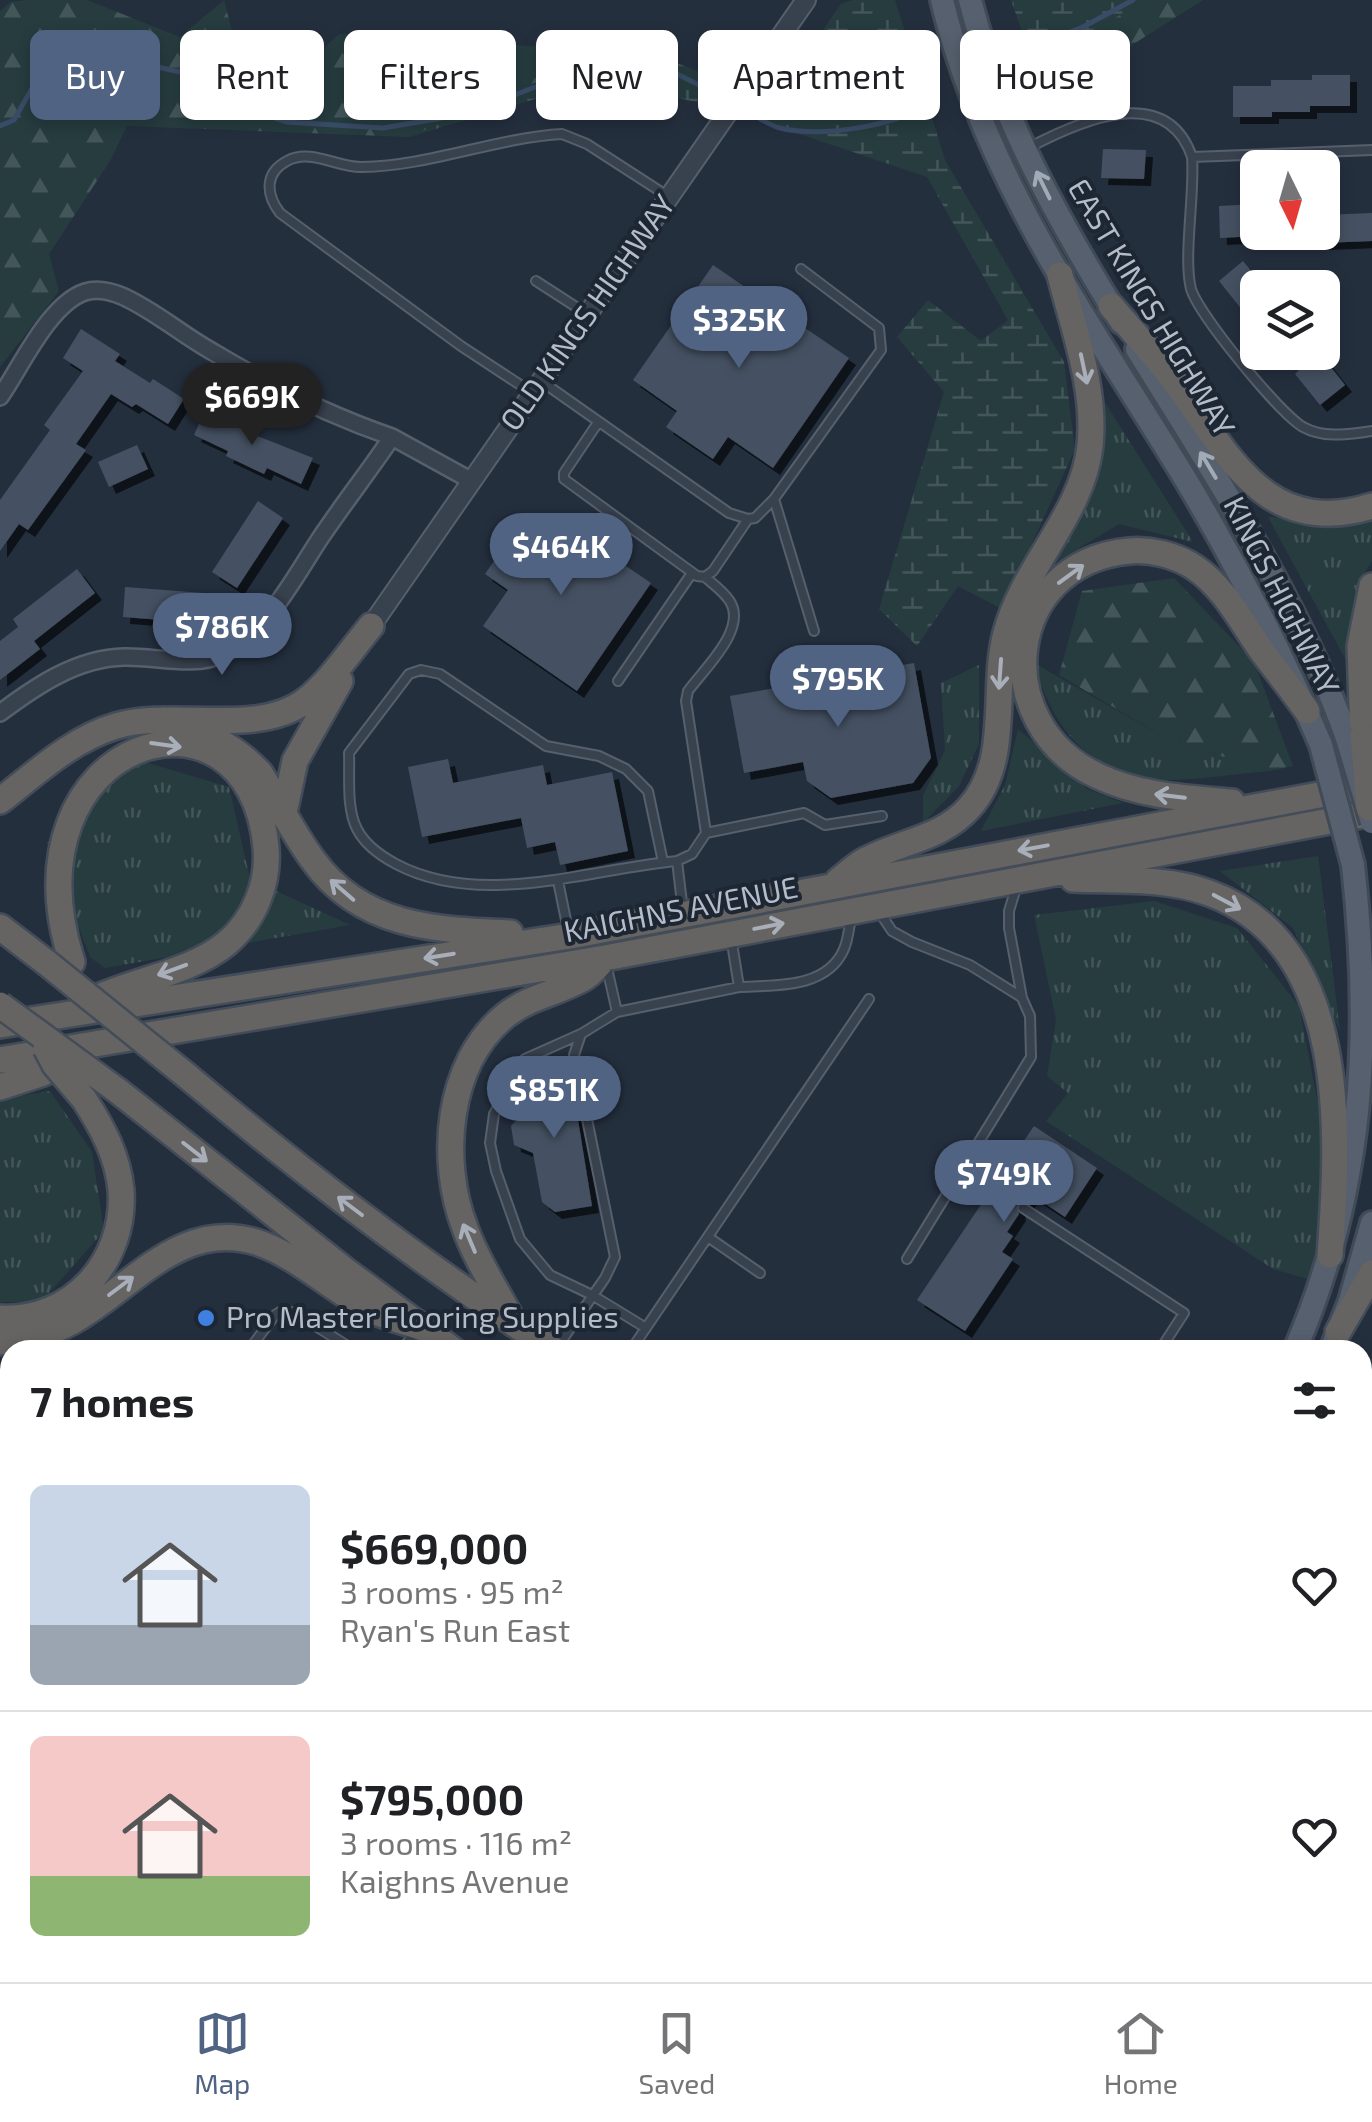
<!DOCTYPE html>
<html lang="en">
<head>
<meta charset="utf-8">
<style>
  :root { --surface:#fff; --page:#f2f2f2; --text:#202124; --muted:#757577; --line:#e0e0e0; --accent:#506383 }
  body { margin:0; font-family:"Exo 2",sans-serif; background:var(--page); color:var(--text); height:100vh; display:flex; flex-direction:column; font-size:38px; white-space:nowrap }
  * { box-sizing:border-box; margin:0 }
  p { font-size:32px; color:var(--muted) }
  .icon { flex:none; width:55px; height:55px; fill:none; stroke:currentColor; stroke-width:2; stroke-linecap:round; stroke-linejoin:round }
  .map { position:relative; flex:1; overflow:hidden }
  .panel { position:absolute; left:0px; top:1340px; width:1372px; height:642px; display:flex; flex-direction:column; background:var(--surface); border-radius:30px 30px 0 0; box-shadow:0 5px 15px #0003 }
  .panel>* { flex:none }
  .hud { position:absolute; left:30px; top:30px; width:1312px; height:90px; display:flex; gap:20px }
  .needle { width:65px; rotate:175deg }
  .buttons { position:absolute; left:1240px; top:150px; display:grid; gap:20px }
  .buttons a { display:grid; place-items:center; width:100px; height:100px; border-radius:15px; background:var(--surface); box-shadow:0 5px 15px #0003; font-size:50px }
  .price { position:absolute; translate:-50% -85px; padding:0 22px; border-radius:35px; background:var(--accent); color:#fff; font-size:32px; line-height:65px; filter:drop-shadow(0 2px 5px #0008) }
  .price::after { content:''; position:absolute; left:50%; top:60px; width:30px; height:22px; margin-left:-15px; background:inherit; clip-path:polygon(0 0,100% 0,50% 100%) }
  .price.on { background:#222; color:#fff }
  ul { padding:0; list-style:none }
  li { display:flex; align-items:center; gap:30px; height:250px; padding:0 30px }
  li+li { border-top:2px solid var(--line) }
  li span { display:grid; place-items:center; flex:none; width:280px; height:200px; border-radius:15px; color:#555 }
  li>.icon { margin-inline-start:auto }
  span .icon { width:120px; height:120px; fill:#fffc; stroke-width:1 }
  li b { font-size:42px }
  h2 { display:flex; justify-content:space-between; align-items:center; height:120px; padding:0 30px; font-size:42px }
  .pill { padding:0 35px; border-radius:15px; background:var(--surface); box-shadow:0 5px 15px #0003; font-size:35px; line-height:90px }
  .pill.on { background:var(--accent); color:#fff }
  .dock { display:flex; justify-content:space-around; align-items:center; height:140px; border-top:2px solid var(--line); background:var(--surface); font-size:28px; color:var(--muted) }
  .dock a { display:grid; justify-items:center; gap:5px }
  .dock .on { color:var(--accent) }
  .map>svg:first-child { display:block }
  .grass { fill:url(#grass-tufts) }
  .forest { fill:url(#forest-firs) }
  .wetland { fill:url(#wetland-marsh) }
  .park { fill:url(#park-dots) }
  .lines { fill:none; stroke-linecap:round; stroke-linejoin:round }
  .stream { stroke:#394c67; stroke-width:5 }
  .building { fill:#455162; filter:url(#shadow) }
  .service-casing { stroke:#565f6c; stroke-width:12 }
  .minor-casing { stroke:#565f6c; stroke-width:20 }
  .tertiary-casing { stroke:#565f6c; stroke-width:22 }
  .secondary-casing { stroke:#565f6c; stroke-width:25 }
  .primary-casing { stroke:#414a57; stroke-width:28 }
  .trunk-casing { stroke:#434c59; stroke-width:30 }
  .service { stroke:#38414e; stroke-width:8 }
  .minor { stroke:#38414e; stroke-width:15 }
  .tertiary { stroke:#38414e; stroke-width:18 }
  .secondary { stroke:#465061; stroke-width:20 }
  .primary { stroke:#56606e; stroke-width:22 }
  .trunk { stroke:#656462; stroke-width:25 }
  .primary-bridge-casing { stroke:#414a57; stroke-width:28; stroke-linecap:butt }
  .trunk-bridge-casing { stroke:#434c59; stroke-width:30; stroke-linecap:butt }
  .primary-bridge { stroke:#56606e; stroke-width:22 }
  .trunk-bridge { stroke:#656462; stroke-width:25 }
  .oneway { stroke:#a1aab7 }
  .oneway2 { stroke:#a8afba }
  .shop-dot { fill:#3f7fe0; stroke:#1d2633; stroke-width:4 }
  .labels { text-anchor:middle; stroke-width:8; stroke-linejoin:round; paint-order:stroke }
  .street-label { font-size:30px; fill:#b4bcc9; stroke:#1d2633 }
  .poi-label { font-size:30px; fill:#b4bcc9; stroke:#1d2633; text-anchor:start }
</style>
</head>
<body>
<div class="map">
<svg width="1372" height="1982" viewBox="0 0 1372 1982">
  <defs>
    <pattern id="grass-tufts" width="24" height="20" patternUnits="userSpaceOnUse" patternTransform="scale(2.5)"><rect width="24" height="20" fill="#263c3f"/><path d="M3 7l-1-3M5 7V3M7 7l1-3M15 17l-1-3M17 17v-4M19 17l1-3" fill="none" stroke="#435659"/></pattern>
    <pattern id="forest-firs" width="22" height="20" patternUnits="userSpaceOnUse" patternTransform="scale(2.5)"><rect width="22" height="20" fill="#263c3f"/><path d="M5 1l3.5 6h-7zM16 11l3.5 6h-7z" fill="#435659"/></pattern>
    <pattern id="wetland-marsh" width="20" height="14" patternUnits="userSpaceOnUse" patternTransform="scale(2.5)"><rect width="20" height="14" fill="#263c3f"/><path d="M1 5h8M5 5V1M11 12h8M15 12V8" fill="none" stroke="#435659"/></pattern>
    <pattern id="park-dots" width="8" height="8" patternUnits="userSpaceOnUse" patternTransform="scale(2.5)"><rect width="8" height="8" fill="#263c3f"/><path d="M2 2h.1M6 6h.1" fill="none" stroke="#435659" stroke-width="1.8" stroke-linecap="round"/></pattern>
    <filter id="shadow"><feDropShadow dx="7" dy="7" stdDeviation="0" flood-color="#0009"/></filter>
  </defs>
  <rect width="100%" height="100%" fill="#242f3e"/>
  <path class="grass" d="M1104,401L1193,542L1119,524L1041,571L1099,472Z
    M1268,517L1341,522L1372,520V561L1358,583L1347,662Z
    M1034,663L1169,740L1270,771C1241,773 1180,783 1154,779C1083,767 1054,729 1034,663Z
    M979,665V744L959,786L923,823V796L945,750L941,683Z
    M1018,729L1087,789L1123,803L981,831L1005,785Z
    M131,758L229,787L250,879L350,925L105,968L90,957L47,843Z
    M1318,856L1340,1031L1293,928L1220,871Z
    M1154,901L1237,928L1299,1006L1329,1160L1315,1281L1273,1269L1046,1121L1068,1093L1047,1076L1056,1019L1034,915Z
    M50,1091L92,1152L104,1231L41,1302H0V1099Z"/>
  <path class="forest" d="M27,0H87L180,37L224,0L241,65L291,80L339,34L655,54L519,87L410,137L127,126L110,161L49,254L59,291L0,367V11L10,2Z
    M1147,0H1203L1083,76L1037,75L1033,63Z
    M1174,578L1254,662L1293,766L1270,771L1169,740L1059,675L1082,591Z
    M1372,1356V1425L1363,1453V1373Z
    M1363,1791L1372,1810V1872L1363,1863Z
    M481,1972L802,1973L751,1982H452Z"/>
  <path class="wetland" d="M853,0H895L945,160L1064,362L1075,449L1002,609L958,586L917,646L879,609L944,392L897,337L928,300L981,341L1008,320L927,177L723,108L597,80L410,137L519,87L655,54L773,102L841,4Z
    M1011,0H1147L1033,63Z"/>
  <path class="park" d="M1161,1972L1287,1973L1300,1982H1154Z"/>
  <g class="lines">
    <path class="stream" d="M1031,47L1083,27L1133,0
      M738,105C751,113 765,124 780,128C822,138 888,126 926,107
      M0,126L14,120L35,83L94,61H131L198,76L242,107L286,122L383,128L466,114L553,80L590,72L650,67L671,71L729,100"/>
  </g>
  <path class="building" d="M1312,75H1350V106H1310V112H1272V117H1233V86H1271V80H1312Z
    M1103,149L1146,150L1144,179L1101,178Z
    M1258,204V236L1220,238L1219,206Z
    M1372,213V241L1322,243V215Z
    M1243,261L1258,279V318L1249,307L1243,311L1219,281Z
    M713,265L849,358L773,468L728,437L713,459L666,427L677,411L633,380Z
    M81,329L120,354L115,361L150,383L153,379L184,399L168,424L136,404L132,407L111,394L76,444L86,450L28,530L19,524L0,551V500L50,430L44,425L83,371L63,358Z
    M1286,352H1319L1345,385L1320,405L1295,374L1299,370Z
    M206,408L242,424V430L313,458L301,484L267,468L264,474L226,456L228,451L194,435Z
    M137,445L148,469L109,487L98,462Z
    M258,501L283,518L237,588L212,572Z
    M526,515L546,529L554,517L651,583L577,691L483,626L508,590L485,574Z
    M77,569L95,593L34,641L40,649L0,680V641L18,627L13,619Z
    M125,587L204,593L201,623L123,617Z
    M914,663L931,758L913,783L831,798L807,781L803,762L744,773L730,696Z
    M448,759L453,783L543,765L547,785L612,772L628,851L560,865L555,842L527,848L521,818L422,837L408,767Z
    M552,1068L572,1083L592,1206L555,1212L542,1202L533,1153L514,1145L511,1126L528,1108L523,1091L535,1072Z
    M1034,1126L1097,1168L1065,1217L1032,1195L1027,1202L1017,1203L1019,1214L1007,1232L1013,1236L1002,1252L1013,1259L965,1331L917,1300L988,1194L999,1191L996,1182Z"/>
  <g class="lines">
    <defs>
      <path id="service" d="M1030,147C1078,122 1166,81 1192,157C1195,194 1183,257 1191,289C1199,315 1279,413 1303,427C1325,439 1349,434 1372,431
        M1192,157L1372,150
        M536,281L587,314
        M541,381L729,513L748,519
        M531,392L461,346L280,213C266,195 264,173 287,161C311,148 338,168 362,167C430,166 495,138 562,134L587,144L669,197
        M597,424L564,473V479L697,576L705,577C713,584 723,591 729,600C749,628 704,669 688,691L686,701L706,833L692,854L677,861C588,869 481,909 396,864C381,856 365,845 357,829C346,808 350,776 349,753L409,674L421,670L440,674L546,746L599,756L626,769L648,791L663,862
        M774,499L814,631
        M705,577L713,571L748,519L755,518L774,499L881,350L879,328L801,269
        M618,681L692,573
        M706,833L804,813L825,825L882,816
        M677,861L683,911
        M558,881L568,930
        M878,910L892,931L912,942L970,965L1021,997
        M739,987C775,985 827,989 844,949C848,940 849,928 851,918
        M617,1012L739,987L731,937
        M581,1034L525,1059L494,1114L490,1143L496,1171L520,1239L550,1275L592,1295L646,1328
        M963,1168L992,1188
        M1023,1208L1184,1313L1160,1350
        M708,1237L760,1273
        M907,1259L1031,1057L1030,1016L1022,998L1009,928V911L1016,888
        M558,1346L605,1278L615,1257L574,1055L581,1034L617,1012L607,968
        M249,1350L275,1315L283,1310L295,1313L354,1350
        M401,1350L417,1331
        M631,1350L869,999
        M0,1672L10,1681
        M0,1884L3,1886L0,1898"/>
      <path id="minor" d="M0,397C21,367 49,304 85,292C97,288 110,291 122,296C154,310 182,335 213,352C268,385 331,416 392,437C369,471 344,503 321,537C295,576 267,632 223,654C194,668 155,656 124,657C77,658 36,686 0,713
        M392,437L472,481
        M0,1438L10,1445
        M0,1575L10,1582
        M1362,1681L1372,1672
        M0,1716L10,1721
        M447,1972L450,1982
        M728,1982L804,1973L826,1982"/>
      <path id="tertiary" d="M371,626L806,0"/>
      <path id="secondary" d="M202,1982L232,1972
        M295,1982L328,1972"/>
      <path id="primary" d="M942,0C984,178 1092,326 1186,480C1237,565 1282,653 1321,745
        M970,0C999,115 1059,222 1121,322
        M1137,349C1214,474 1298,599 1347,738
        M1295,1350C1364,1190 1372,1037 1353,865
        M1331,1350L1350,1301L1372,1223"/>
      <path id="trunk" d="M1111,306C1133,332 1156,356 1176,383C1229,455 1266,539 1372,506
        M163,720C201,731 233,744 260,773C278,802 293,833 313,860C361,927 435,930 510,933
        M1363,736L1360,646L1372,586
        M0,801C36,773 72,739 116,726C173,709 257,737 305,701C330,682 351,650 371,626
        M1232,802C1186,798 1140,796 1098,776C987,725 1003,563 1129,551C1151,549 1175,555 1194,567C1224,587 1241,621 1261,650C1276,670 1292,690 1307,711
        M284,813L295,761L340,681
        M1073,879C1118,881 1166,877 1209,893C1350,944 1339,1134 1330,1255
        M838,881C847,874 857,864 868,859C903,841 942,838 969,808C1012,761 991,689 1006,633C1023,567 1083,514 1090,446C1096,389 1074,330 1060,275
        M0,927L47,963
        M72,962C0,736 250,664 266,848C269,884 254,920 227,943C190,973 137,979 94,999
        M0,1025L570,936L1372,785
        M0,1060L605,958L1372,813
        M187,1076C304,1174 426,1267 554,1350
        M0,1087L43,1073L74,1058
        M118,1091L346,1271L453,1350
        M0,1318C72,1322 126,1261 121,1190C118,1156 102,1127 84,1099
        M514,1324C498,1292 477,1262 465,1228C439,1161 446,1063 506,1015C529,997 557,993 582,979C591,975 598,965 605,958
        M1338,1332L1372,1273
        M0,1342C26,1338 50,1334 73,1321C132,1288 180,1219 256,1242C300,1256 334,1293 376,1312C390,1318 405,1322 420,1327
        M1362,1906L1372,1913
        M1362,1972L1372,1980"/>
    </defs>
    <use href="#service" class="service-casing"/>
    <use href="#minor" class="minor-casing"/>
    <use href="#tertiary" class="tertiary-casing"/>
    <use href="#secondary" class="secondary-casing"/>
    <use href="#primary" class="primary-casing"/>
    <use href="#trunk" class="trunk-casing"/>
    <use href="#service" class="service"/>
    <use href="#minor" class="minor"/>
    <use href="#tertiary" class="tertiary"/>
    <use href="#secondary" class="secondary"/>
    <use href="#primary" class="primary"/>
    <use href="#trunk" class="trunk"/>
    <defs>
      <path id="primary-bridge" d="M1347,738L1372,822
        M1321,745L1353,865"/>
      <path id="trunk-bridge" d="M1363,736L1369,808
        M47,963L187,1076
        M0,1005L118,1091
        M46,1048L55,1065L84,1099"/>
    </defs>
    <use href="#primary-bridge" class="primary-bridge-casing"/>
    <use href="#trunk-bridge" class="trunk-bridge-casing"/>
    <use href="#primary-bridge" class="primary-bridge"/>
    <use href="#trunk-bridge" class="trunk-bridge"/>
  </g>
  <defs><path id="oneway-shaft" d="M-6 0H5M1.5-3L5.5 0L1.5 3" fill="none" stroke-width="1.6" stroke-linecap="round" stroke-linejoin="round" transform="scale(2.5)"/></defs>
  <g class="oneway">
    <use href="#oneway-shaft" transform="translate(1043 185) rotate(-116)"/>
    <use href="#oneway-shaft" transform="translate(1208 465) rotate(-121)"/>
  </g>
  <g class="oneway2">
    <use href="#oneway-shaft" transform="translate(1084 369) rotate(78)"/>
    <use href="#oneway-shaft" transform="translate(1071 574) rotate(-36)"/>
    <use href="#oneway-shaft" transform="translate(1000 674) rotate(94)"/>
    <use href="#oneway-shaft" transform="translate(166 745) rotate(8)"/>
    <use href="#oneway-shaft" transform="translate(1170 796) rotate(-173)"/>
    <use href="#oneway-shaft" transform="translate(1033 848) rotate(170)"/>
    <use href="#oneway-shaft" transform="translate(342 890) rotate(-139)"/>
    <use href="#oneway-shaft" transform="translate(1227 902) rotate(28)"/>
    <use href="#oneway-shaft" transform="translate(769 926) rotate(-11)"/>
    <use href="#oneway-shaft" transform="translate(439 956) rotate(171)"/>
    <use href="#oneway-shaft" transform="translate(172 970) rotate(160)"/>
    <use href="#oneway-shaft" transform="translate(195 1152) rotate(38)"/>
    <use href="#oneway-shaft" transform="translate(350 1206) rotate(-143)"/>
    <use href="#oneway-shaft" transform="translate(469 1238) rotate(-113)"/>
    <use href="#oneway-shaft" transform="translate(121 1286) rotate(-37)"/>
  </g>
  <circle class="shop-dot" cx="206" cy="1318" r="10"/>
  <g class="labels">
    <g class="street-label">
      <text transform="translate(1151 308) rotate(59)" y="10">EAST KINGS HIGHWAY</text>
      <text transform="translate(588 313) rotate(-55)" y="10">OLD KINGS HIGHWAY</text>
      <text transform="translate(1281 596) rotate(63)" y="10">KINGS HIGHWAY</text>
      <text transform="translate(681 910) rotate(-11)" y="10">KAIGHNS AVENUE</text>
    </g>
    <g class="poi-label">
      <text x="226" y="1328">Pro Master Flooring Supplies</text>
    </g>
  </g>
</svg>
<div class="buttons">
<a><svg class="needle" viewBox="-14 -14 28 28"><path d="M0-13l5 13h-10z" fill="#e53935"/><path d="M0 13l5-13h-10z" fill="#757577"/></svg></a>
<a><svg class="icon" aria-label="layers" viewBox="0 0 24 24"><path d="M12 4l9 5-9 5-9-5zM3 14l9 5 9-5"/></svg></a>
</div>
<b class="price" style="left:739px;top:371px">$325K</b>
<b class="price on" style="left:252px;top:448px">$669K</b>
<b class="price" style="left:561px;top:598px">$464K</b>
<b class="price" style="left:222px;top:678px">$786K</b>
<b class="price" style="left:838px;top:730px">$795K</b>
<b class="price" style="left:554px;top:1141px">$851K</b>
<b class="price" style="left:1004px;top:1225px">$749K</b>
<div class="hud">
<a class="pill on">Buy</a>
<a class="pill">Rent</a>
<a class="pill">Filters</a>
<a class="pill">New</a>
<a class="pill">Apartment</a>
<a class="pill">House</a>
</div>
<section class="panel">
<h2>7 homes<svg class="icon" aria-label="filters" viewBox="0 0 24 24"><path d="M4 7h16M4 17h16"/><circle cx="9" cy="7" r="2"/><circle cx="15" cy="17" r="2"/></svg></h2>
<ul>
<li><span style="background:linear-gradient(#c9d6e8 70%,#9aa5b1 0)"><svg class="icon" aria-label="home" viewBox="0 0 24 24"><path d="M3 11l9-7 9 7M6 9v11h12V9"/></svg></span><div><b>$669,000</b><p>3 rooms · 95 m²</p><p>Ryan's Run East</p></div><svg class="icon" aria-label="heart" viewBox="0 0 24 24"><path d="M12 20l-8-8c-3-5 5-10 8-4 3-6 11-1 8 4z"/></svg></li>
<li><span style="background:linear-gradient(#f6c9c9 70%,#8fb573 0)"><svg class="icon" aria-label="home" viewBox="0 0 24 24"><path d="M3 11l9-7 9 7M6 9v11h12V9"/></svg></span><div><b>$795,000</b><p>3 rooms · 116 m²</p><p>Kaighns Avenue</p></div><svg class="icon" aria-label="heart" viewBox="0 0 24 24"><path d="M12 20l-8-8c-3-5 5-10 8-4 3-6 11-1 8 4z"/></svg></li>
</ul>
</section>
</div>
<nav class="dock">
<a class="on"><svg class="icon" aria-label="map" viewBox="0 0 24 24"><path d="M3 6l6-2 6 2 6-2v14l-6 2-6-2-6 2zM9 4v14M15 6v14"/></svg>Map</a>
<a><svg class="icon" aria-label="saved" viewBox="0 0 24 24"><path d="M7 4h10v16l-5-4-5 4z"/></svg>Saved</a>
<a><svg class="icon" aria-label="home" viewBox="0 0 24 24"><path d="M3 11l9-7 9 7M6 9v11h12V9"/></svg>Home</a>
</nav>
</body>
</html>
